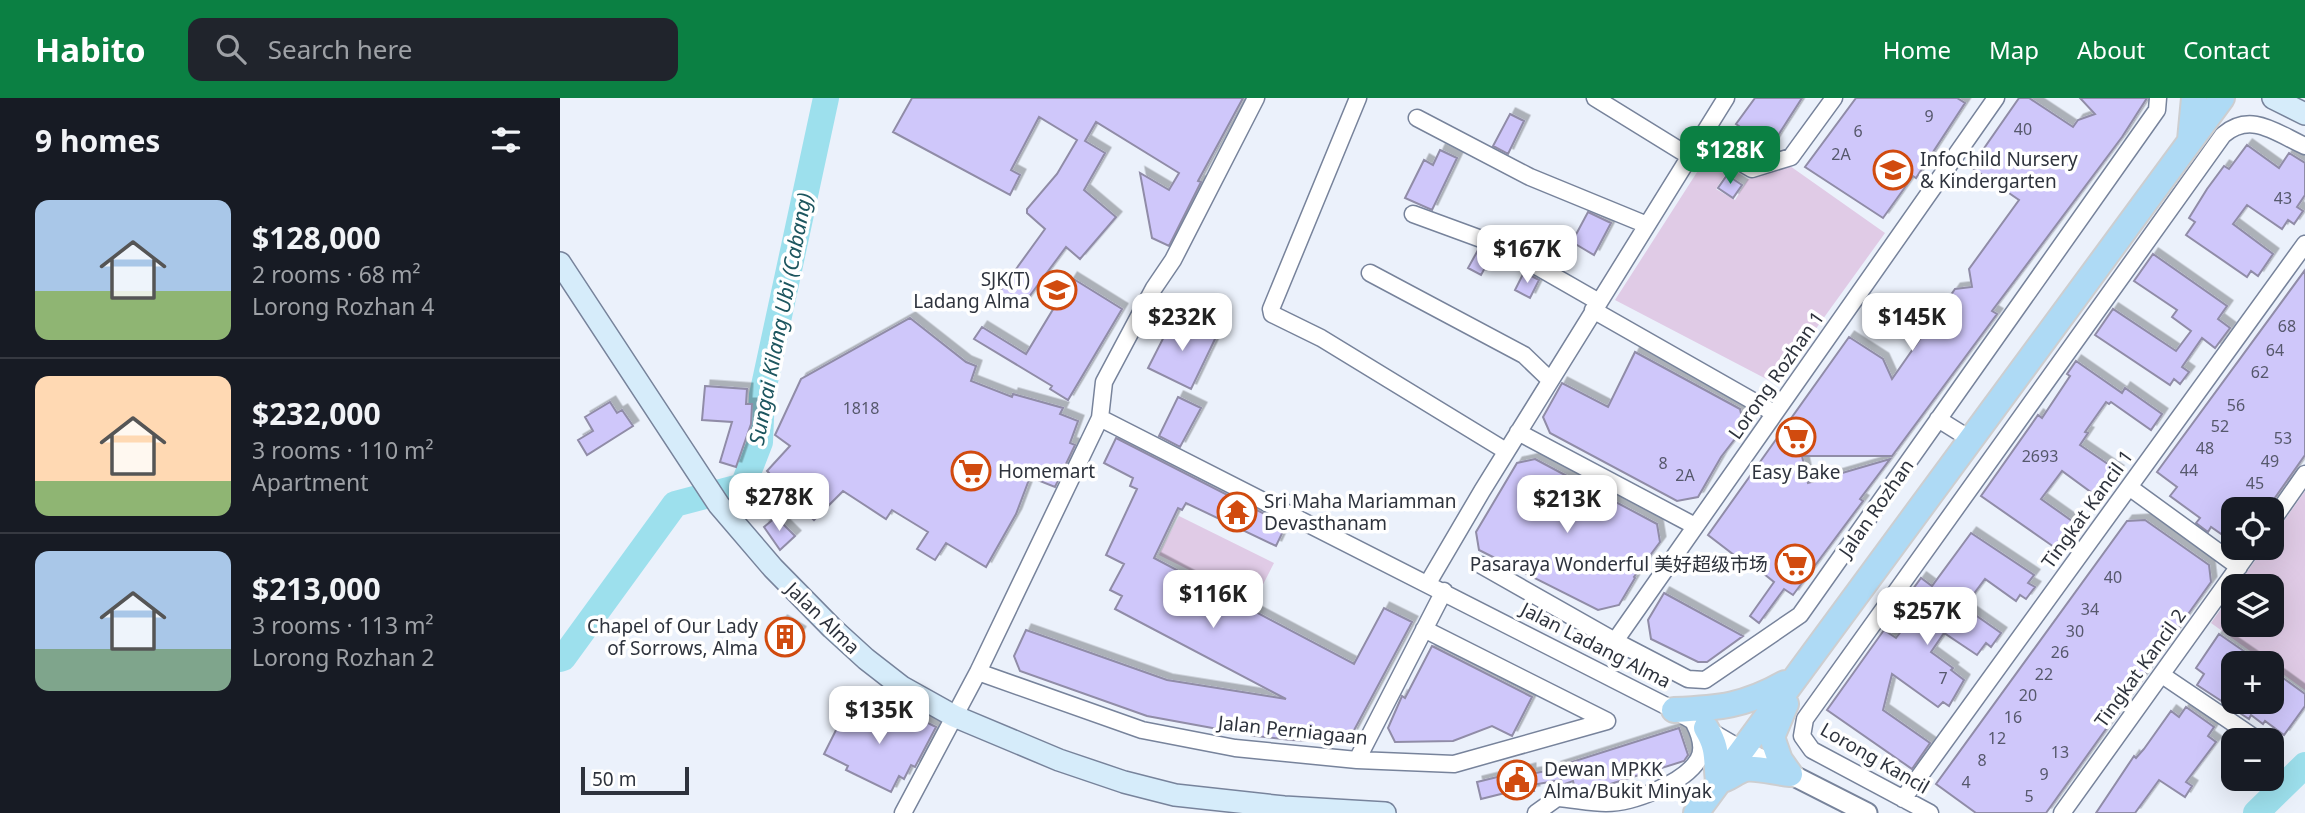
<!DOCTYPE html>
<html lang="en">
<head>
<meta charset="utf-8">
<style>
  :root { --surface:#171b24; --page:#20242c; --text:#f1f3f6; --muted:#9ea1a6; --line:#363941; --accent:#0b8043 }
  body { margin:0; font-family:"Noto Sans","Noto Sans SC",sans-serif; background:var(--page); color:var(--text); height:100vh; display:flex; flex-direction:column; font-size:26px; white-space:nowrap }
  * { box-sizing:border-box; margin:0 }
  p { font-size:23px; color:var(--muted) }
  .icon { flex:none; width:38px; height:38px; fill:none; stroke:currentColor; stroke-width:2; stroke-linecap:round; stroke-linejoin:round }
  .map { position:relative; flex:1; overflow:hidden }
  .details { display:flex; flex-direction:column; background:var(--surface); width:560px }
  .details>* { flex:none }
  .controls { position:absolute; left:1661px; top:399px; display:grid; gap:14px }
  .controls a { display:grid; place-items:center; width:63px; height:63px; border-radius:14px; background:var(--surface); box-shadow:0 7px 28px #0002; font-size:35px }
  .scale { position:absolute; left:21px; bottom:18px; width:108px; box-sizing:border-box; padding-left:7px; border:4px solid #2e333d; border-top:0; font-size:19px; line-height:24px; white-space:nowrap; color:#2e333d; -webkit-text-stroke:5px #fff; paint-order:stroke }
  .price { position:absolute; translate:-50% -60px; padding:0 16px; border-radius:14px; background:#fff; color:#222; font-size:23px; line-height:46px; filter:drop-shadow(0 2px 4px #0008) }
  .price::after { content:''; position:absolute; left:50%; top:42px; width:21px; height:16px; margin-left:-10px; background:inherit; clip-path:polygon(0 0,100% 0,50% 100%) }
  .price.active { background:var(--accent); color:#fff }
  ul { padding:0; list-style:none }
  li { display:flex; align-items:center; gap:21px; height:175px; padding:0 35px }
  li+li { border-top:2px solid var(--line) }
  li span { display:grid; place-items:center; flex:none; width:196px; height:140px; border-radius:14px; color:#555 }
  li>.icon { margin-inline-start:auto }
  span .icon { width:84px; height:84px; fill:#fffc; stroke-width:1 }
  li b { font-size:30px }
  h2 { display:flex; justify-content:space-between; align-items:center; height:84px; padding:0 35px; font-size:30px }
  header { display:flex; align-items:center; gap:42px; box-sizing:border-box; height:98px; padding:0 35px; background:var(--accent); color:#fff }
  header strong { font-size:33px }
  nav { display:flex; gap:38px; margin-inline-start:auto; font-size:24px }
  .search { width:490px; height:63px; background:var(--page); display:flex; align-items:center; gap:18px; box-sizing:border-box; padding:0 24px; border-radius:14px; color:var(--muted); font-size:26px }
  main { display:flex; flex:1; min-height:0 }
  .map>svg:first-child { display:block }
  .green { fill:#e0cbe6 }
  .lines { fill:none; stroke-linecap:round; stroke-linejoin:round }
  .river { stroke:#9de0ed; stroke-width:26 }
  .building { fill:#cfc7fa; stroke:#908ca7; stroke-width:2; filter:url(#shadow) }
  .minor-casing { stroke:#77839b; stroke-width:19 }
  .tertiary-casing { stroke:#77839b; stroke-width:23 }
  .secondary-casing { stroke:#77839b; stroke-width:24 }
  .primary-casing { stroke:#cdced0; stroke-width:28 }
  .minor { stroke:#fff; stroke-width:16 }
  .tertiary { stroke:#fff; stroke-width:19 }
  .secondary { stroke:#d6ecfa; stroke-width:21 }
  .primary { stroke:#aedaf5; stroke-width:24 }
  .labels { text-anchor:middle; stroke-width:7; stroke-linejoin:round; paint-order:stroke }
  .number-label { font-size:16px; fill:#56586c }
  .poi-label { font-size:19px; fill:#2e333d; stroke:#fff; text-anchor:start }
  .street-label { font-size:19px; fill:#2e333d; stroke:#fff }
  .water-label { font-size:21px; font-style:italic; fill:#1d565f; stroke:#fff }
</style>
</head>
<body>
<header>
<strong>Habito</strong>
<div class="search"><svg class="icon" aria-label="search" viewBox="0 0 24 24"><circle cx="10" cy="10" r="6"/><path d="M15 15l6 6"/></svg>Search here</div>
<nav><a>Home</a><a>Map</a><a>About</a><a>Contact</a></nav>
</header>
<main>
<section class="details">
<h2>9 homes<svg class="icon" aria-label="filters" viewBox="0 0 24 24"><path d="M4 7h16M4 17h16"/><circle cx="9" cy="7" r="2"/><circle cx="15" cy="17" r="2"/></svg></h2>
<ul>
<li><span style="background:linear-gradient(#a9c7e8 65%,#8fb573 0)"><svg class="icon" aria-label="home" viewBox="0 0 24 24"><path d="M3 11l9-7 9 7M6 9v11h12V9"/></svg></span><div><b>$128,000</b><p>2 rooms · 68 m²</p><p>Lorong Rozhan 4</p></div></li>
<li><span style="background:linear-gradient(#ffd9b3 75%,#8fb573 0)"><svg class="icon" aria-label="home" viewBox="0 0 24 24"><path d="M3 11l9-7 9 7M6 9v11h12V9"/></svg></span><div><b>$232,000</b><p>3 rooms · 110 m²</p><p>Apartment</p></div></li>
<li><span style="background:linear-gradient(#a9c7e8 70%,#7fa58c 0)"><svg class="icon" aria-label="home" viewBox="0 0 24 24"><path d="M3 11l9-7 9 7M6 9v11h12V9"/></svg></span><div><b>$213,000</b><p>3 rooms · 113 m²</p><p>Lorong Rozhan 2</p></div></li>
</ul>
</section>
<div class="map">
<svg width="1745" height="715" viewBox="0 0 1745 715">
  <defs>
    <filter id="shadow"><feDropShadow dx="5.5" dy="-5.5" stdDeviation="0" flood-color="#0004"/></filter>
  </defs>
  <rect width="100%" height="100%" fill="#ebf1fb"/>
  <path class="green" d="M1158,63L1170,69L1156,91L1175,102L1188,81L1230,68L1325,135L1216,286L1055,202L1141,68Z
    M1745,393V592L1712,568V565H1707L1651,525L1673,494V527H1712V488H1677L1704,450H1712V440Z
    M619,418L714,465L694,504L599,457Z"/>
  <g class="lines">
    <path class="river" d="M0,561L3,560L115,406L183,388L200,344L202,297L266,0
      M1696,715L1745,667"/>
  </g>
  <path class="building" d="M352,0H683L638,83L641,84L609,148L592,140L580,75L609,92L619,75L536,24L525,43L545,55L524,92L556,119L520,161L506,149L460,211L438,196L485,131L467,115V111L497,76L517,42L479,19L451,72L460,77L450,97L333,34Z
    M1195,0H1242L1210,50L1176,26Z
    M1296,0H1397L1405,5L1356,80L1353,78L1323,120L1245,69Z
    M1459,0H1469L1513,29L1518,22L1535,16L1520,0H1587L1562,39L1432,213L1437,216L1332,358H1242L1248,385L1330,361L1300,401L1303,403L1233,497L1224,491L1199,525L1190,518L1214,484L1199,472L1198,463L1178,460L1148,437L1289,239L1323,261L1332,281L1395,191L1412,189L1409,171L1459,102L1411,69Z
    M950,16L964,23L948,56L933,48Z
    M1687,47L1719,70L1729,55L1745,65V97L1737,109L1743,113L1734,126L1728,122L1722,131L1687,107L1673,126L1713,156L1698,178L1691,173L1687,179L1626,137L1635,124L1629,120L1647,91L1664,68L1669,71Z
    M880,52L897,60L872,112L845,100L864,62L873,67Z
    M1167,77L1182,87L1173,100L1158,90Z
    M1028,114L1051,125L1034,157L1012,144Z
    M918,152L931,159L921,177L908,170Z
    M1593,156L1667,208L1658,221L1670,230L1655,250L1642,240L1622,269L1629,274L1620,286L1614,281L1610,287L1535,237L1553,211L1616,253L1631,233L1612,219L1617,212L1574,183Z
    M1745,172V357L1707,411H1673V431L1667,440L1651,429L1648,434L1636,425L1640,420L1610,398L1617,389L1597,374Z
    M964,174L979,182L970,200L955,192Z
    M512,180L562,211L508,302L490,291L492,288L414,241L422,229L466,256Z
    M614,219L656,239L631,291L588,270Z
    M350,220L406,264L416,268L411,283L452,299L453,296L503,310L500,316L518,323L510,345L515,347L495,389L470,379L456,416L426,469L386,445L375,462L357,451L368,434L332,412L326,421L283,393L254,422L235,404L223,418L199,396L214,380L207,373L230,348L215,337L241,281Z
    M1075,254L1180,311L1184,329L1161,359L1138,399L1117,403L990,335L983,319L1002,285L1048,309Z
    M1516,263L1562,295L1565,290L1602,316L1591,332L1551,304L1549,306L1546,304L1525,334L1528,335L1520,347L1558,373L1539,400L1502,373L1481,401L1512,423L1507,431L1513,436L1505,448L1499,443L1494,449L1421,398L1478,317L1482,320L1510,278L1507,276Z
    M145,288L187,291L186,306H192L191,326L176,369L160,364L172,324L142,322Z
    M618,299L641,310L620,349L599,338Z
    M50,304L57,315L62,312L73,328L27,357L18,342L33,333L25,319Z
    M556,340L726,427L716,448L626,405L622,412L618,410L594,460L794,566L824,510L852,524L792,636L787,634L782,644L731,642L696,638L587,618L460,573L454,558L466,532L607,582L726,601L555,511L562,498L550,492L564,466L546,457L577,391L570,388L573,380L544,365Z
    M975,361L1097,426L1100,444L1074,479L1075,480L1059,507L1038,512L919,452L916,434L957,365Z
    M216,419L235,438L220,452L204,429Z
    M1585,422L1649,467L1651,484L1486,715H1416L1376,686L1567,423Z
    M1411,435L1474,477L1468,485L1475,489L1466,501L1460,497L1456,503L1425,481L1404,509L1441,535L1431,549L1426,545L1417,557L1384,535L1371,554L1393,570L1391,572L1404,582L1389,608L1383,604L1378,609L1332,576L1323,612L1370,645L1352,671L1267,612L1324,532L1336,540L1355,515L1342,506L1361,480L1372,488Z
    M1104,495L1183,538L1147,564H1138L1091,541L1088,522Z
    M222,523L240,534L227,555L209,543Z
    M1659,536L1701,565H1673V604H1712V572L1745,596V608L1724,637L1705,623L1703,626L1691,617L1689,621L1637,587L1644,576L1636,570Z
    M872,548L972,599L952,638L932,628L893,643L835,644L828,630L842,598L845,600Z
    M289,606L340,632L348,615L376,629L355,669L351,667L344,681L339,678L331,694L286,672L288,668L264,656Z
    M1626,609L1654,629L1648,638L1656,644L1626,684L1632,688L1625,699L1599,682L1575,715H1536L1574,658L1576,660L1584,651L1611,613L1619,619Z
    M1119,630L1128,657L1124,663L1028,693L1020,692L1019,689L1015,691L1013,683L1002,687L1001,682L972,687L974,693L946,698L945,695L921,701L917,684L970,671V676L997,671L996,669Z"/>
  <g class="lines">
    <defs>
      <path id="minor" d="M798,0L711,211L712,216L761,240L946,353
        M1035,0L1129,58
        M857,20L970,79L1087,127
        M1140,41L1192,71L1231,59L1274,0
        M853,116L943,149L1039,204
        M810,175L964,257L990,282
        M1033,212L1214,315
        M540,320L1114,612L1181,651
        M1378,321L1410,341
        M958,334L1135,428
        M1569,389L1679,469
        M1712,423L1745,376
        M921,467L1055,543L1128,581L1145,582L1240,517L1597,12L1598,0
        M868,485L922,393L1166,0
        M864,531L1047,623
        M1055,543L1436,0
        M418,574L582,632L675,650L797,662L894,666L1047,623
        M1602,577L1698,642
        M797,662L884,493
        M1343,701L1745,146
        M343,715L418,574L540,320L544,284L594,190L613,162L696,0
        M976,715L997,700C1013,701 1030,705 1046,705C1073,705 1124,685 1138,662C1145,651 1139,635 1134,625
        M1370,715L1252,652L1242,638L1245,621L1663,37C1691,13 1716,35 1745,48
        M1502,715L1692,450"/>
      <path id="tertiary" d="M1181,651L1307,715"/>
      <path id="secondary" d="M1713,0L1745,16
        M0,165L159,407L213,470L272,530L306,561L342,589L394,618L499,662L564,684L615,697L724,709L825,715"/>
      <path id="primary" d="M1630,42L1634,0
        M1226,606L1212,639L1220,662L1230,676
        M1114,612C1160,610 1184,608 1225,585
        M1146,630C1159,652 1155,660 1158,683
        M1159,683C1169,681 1175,674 1185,671C1196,669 1217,675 1230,676
        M1136,715L1662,0"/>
    </defs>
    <use href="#minor" class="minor-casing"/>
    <use href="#tertiary" class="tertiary-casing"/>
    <use href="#secondary" class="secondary-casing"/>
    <use href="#primary" class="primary-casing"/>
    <use href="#minor" class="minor"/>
    <use href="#tertiary" class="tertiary"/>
    <use href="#secondary" class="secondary"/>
    <use href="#primary" class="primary"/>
  </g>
  <defs>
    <symbol id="school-ring" viewBox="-11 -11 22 22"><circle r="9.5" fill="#fff" stroke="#d14b0f" stroke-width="1.5"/><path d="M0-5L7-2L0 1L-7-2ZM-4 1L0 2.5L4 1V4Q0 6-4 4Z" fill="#d14b0f"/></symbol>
    <symbol id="supermarket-ring" viewBox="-11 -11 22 22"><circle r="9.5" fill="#fff" stroke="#d14b0f" stroke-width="1.5"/><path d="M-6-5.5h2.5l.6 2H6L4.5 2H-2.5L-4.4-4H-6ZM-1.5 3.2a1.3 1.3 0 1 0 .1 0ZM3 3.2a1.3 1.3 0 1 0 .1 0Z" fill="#d14b0f"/></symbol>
    <symbol id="temple-ring" viewBox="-11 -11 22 22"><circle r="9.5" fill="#fff" stroke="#d14b0f" stroke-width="1.5"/><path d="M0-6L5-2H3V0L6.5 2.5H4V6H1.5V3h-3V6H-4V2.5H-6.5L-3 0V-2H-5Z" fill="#d14b0f"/></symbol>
    <symbol id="building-ring" viewBox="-11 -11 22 22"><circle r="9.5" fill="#fff" stroke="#d14b0f" stroke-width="1.5"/><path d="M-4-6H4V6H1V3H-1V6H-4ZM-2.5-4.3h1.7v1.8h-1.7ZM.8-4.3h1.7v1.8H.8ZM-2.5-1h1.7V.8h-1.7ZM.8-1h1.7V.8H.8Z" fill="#d14b0f"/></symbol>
    <symbol id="civic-ring" viewBox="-11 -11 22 22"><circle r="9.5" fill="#fff" stroke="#d14b0f" stroke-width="1.5"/><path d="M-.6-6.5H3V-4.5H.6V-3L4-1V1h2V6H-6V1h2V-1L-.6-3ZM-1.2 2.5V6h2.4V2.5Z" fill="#d14b0f"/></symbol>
  </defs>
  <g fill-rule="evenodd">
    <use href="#school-ring" x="1311" y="50" width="44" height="44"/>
    <use href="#school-ring" x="475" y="170" width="44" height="44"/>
    <use href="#supermarket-ring" x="1214" y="317" width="44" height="44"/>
    <use href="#supermarket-ring" x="389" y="351" width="44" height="44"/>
    <use href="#temple-ring" x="655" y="392" width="44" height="44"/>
    <use href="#supermarket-ring" x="1213" y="444" width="44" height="44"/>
    <use href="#building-ring" x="203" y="517" width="44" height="44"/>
    <use href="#civic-ring" x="935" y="660" width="44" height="44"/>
  </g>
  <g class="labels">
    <g class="number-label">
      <text x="1369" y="24">9</text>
      <text x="1463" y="37">40</text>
      <text x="1298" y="39">6</text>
      <text x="1281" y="62">2A</text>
      <text x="1723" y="106">43</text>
      <text x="1727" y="234">68</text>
      <text x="1715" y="258">64</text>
      <text x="1700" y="280">62</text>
      <text x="1676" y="313">56</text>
      <text x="301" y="316">1818</text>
      <text x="1660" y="334">52</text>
      <text x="1723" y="346">53</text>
      <text x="1645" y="356">48</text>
      <text x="1480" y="364">2693</text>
      <text x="1710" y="369">49</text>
      <text x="1103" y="371">8</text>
      <text x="1629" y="378">44</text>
      <text x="1125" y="383">2A</text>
      <text x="1695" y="391">45</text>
      <text x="1553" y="485">40</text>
      <text x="1530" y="517">34</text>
      <text x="1515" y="539">30</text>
      <text x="1500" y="560">26</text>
      <text x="1484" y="582">22</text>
      <text x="1383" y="586">7</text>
      <text x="1468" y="603">20</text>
      <text x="1453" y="625">16</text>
      <text x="1437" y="646">12</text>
      <text x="1500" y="660">13</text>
      <text x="1422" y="668">8</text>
      <text x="1484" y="682">9</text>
      <text x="1406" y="690">4</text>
      <text x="1469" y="704">5</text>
    </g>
    <g class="poi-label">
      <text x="1360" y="68">InfoChild Nursery<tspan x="1360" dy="22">&amp; Kindergarten</tspan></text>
      <text x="470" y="188" text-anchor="end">SJK(T)<tspan x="470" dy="22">Ladang Alma</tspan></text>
      <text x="438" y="380">Homemart</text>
      <text x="1236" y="381" text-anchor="middle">Easy Bake</text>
      <text x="704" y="410">Sri Maha Mariamman<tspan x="704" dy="22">Devasthanam</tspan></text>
      <text x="1208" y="473" text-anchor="end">Pasaraya Wonderful 美好超级市场</text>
      <text x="198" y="535" text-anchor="end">Chapel of Our Lady<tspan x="198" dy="22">of Sorrows, Alma</tspan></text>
      <text x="984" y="678">Dewan MPKK<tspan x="984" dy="22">Alma/Bukit Minyak</tspan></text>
    </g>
    <g class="street-label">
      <text transform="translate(1216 277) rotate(-55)" y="7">Lorong Rozhan 1</text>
      <text transform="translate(1316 410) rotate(-55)" y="7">Jalan Rozhan</text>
      <text transform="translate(1527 411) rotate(-54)" y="7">Tingkat Kancil 1</text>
      <text transform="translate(263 520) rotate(44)" y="7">Jalan Alma</text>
      <text transform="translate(1036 547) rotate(27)" y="7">Jalan Ladang Alma</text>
      <text transform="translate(1580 570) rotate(-54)" y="7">Tingkat Kancil 2</text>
      <text transform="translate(733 632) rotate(6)" y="7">Jalan Perniagaan</text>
      <text transform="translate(1315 660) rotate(30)" y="7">Lorong Kancil</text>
    </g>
    <g class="water-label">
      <text transform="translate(221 221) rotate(-79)" y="7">Sungai Kilang Ubi (Cabang)</text>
    </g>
  </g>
</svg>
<div class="controls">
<a><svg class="icon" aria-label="locate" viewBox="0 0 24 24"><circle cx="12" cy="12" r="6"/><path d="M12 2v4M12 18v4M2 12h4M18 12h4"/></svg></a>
<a><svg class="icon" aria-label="layers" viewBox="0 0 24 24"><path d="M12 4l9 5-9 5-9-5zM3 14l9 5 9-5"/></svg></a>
<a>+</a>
<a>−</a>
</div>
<div class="scale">50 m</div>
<b class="price active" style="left:1170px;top:88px">$128K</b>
<b class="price" style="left:967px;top:187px">$167K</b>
<b class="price" style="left:622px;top:255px">$232K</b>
<b class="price" style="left:1352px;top:255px">$145K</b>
<b class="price" style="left:219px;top:435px">$278K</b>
<b class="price" style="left:1007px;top:437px">$213K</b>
<b class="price" style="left:653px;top:532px">$116K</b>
<b class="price" style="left:1367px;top:549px">$257K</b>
<b class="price" style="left:319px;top:648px">$135K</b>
</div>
</main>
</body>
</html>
